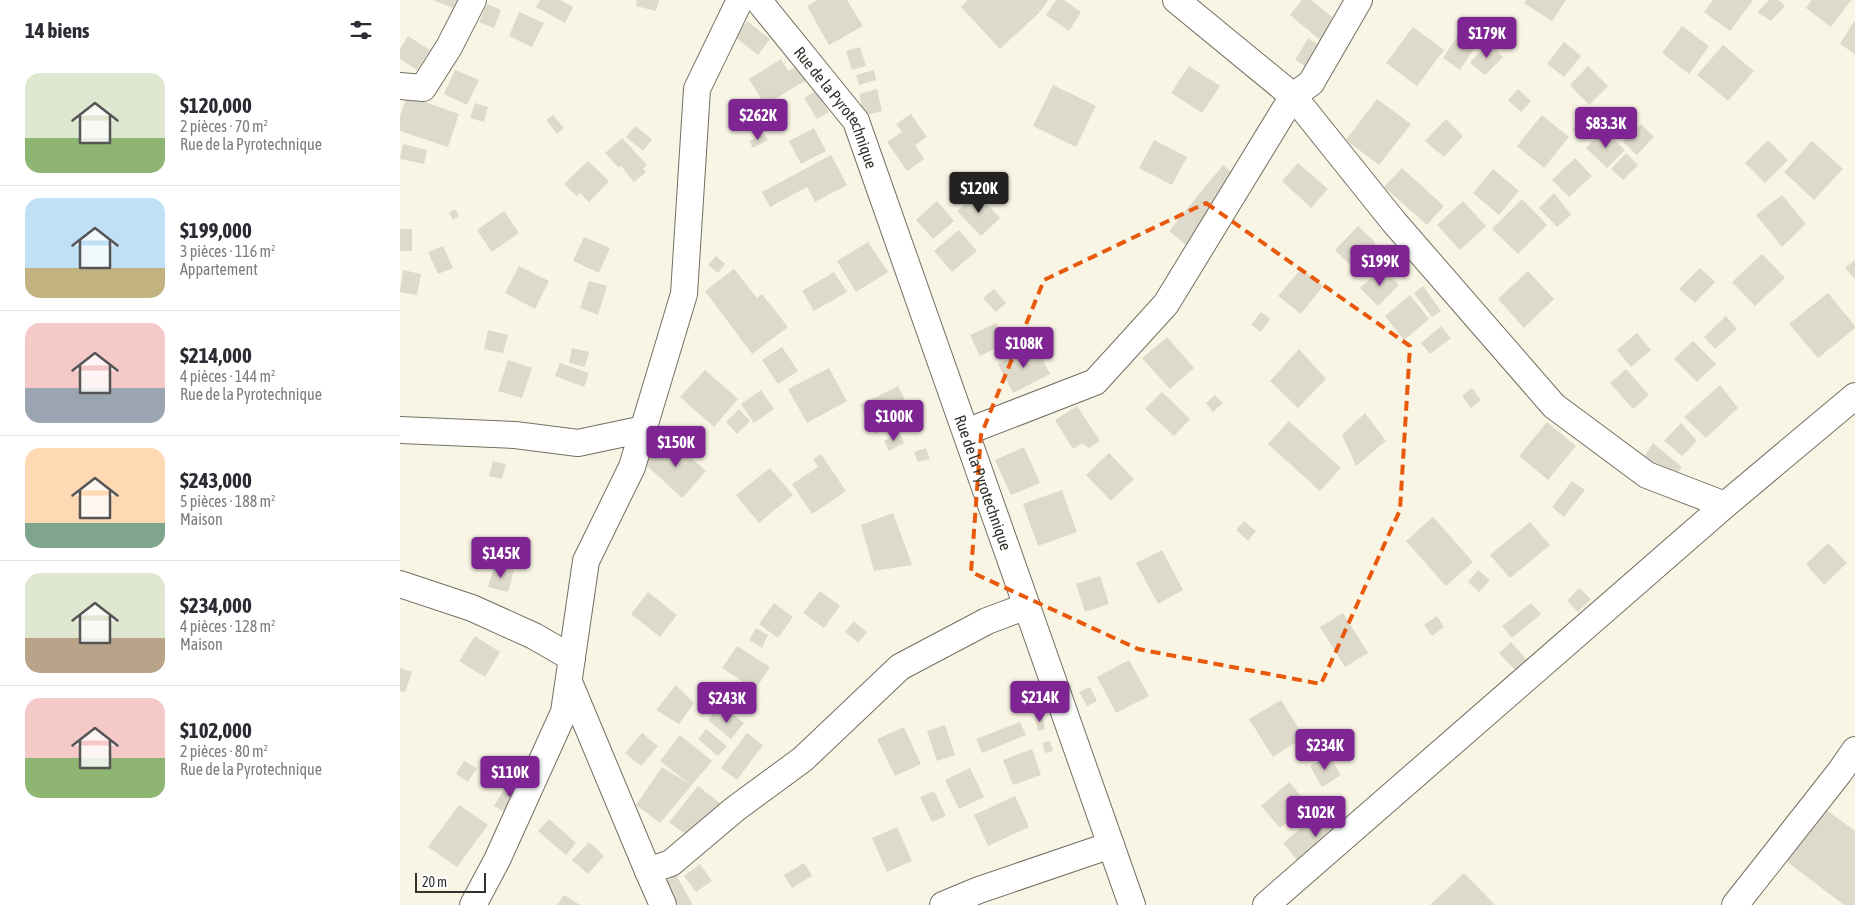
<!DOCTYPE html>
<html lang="fr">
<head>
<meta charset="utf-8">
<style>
  :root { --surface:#fff; --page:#f7f7f7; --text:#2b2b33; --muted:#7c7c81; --line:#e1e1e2; --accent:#7e2593 }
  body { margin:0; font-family:"Asap Condensed",sans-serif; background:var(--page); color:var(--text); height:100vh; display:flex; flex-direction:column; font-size:19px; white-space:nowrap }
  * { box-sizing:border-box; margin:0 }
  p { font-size:16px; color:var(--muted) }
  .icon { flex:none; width:28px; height:28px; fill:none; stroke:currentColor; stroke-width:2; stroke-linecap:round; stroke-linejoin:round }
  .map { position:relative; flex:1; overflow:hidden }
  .panel { display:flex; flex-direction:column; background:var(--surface); width:400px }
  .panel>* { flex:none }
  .scale { position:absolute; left:15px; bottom:12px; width:71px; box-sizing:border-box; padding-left:5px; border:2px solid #33322c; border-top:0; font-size:14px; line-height:18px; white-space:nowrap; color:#33322c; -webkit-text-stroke:4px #fff; paint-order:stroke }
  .price { position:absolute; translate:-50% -42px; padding:0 11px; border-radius:5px; background:var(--accent); color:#fff; font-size:16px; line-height:32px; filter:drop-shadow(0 1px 2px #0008) }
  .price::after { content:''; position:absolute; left:50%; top:30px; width:15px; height:11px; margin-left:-8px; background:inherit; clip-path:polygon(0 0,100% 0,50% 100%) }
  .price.on { background:#222; color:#fff }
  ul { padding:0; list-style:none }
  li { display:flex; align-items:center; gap:15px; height:125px; padding:0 25px }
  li+li { border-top:1px solid var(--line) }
  li span { display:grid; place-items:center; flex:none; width:140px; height:100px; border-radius:15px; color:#555 }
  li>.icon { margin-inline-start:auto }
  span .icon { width:60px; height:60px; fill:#fffc; stroke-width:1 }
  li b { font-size:21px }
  h2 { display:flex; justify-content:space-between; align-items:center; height:60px; padding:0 25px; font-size:21px }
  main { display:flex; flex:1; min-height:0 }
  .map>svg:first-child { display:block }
  .building { fill:#dedacb }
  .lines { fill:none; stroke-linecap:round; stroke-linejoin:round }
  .minor-casing { stroke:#737062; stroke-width:28 }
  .minor { stroke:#fff; stroke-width:26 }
  .marked { fill:none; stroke:#e8590c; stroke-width:4; stroke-dasharray:10 6; stroke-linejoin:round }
  .labels { text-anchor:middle; stroke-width:4; stroke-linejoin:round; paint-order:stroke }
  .street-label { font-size:16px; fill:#33322c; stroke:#fff }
</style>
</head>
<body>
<main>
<section class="panel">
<h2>14 biens<svg class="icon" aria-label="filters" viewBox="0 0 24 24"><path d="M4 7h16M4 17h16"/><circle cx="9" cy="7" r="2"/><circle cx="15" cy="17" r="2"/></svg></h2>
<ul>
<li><span style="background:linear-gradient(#dfe7d0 65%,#8fb573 0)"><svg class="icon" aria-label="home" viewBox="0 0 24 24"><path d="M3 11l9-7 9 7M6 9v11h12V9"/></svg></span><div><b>$120,000</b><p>2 pièces · 70 m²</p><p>Rue de la Pyrotechnique</p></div></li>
<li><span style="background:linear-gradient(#bfe0f5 70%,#c2b280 0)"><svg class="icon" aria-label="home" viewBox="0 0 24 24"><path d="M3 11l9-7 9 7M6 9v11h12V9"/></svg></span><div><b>$199,000</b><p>3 pièces · 116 m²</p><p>Appartement</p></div></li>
<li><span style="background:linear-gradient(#f6c9c9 65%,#9aa5b1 0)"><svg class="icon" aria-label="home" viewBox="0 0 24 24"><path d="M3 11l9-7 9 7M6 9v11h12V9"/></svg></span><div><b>$214,000</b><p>4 pièces · 144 m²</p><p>Rue de la Pyrotechnique</p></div></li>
<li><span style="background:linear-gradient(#ffd9b3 75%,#7fa58c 0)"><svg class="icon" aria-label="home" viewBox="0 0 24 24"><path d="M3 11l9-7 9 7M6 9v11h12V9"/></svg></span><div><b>$243,000</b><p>5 pièces · 188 m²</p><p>Maison</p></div></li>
<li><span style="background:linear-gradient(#dfe7d0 65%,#b9a48a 0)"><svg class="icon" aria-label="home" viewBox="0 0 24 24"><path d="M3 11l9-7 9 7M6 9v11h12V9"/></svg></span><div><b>$234,000</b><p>4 pièces · 128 m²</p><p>Maison</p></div></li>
<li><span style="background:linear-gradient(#f6c9c9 60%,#8fb573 0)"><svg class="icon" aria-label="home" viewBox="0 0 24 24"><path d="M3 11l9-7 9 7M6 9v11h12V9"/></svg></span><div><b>$102,000</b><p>2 pièces · 80 m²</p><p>Rue de la Pyrotechnique</p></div></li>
</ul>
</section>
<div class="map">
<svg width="1455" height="905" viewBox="0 0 1455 905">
  <rect width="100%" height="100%" fill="#f9f5e5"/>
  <path class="building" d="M33,0H57L53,8Z
    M140,0H160L173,7L165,23L136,7Z
    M237,0H259L256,11L236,6Z
    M418,0H447L463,26L429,45L407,6Z
    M568,0H648L641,11L636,8L640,12L600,49L561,7Z
    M656,0H664L681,12L669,31L646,15Z
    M902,0H911L942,25L926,45L890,15Z
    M1126,0H1166L1152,21L1124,3Z
    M1313,0H1353L1330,31L1304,12Z
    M1369,0H1379L1385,6L1371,21L1357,12Z
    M1412,0H1451L1431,27L1406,8Z
    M87,4L101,10L94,28L79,22Z
    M119,12L144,23L132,47L109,36Z
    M1455,20V54L1440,44Z
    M347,21L370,39L358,55L335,37Z
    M1282,26L1309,46L1289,74L1262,53Z
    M1013,27L1044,50L1017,86L986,63Z
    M1058,35L1075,47L1060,70L1043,58Z
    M8,36L30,50L17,70L0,59V49Z
    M908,38L926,50L912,70L895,60Z
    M1088,42L1103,57L1085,75L1070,63Z
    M1164,42L1181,56L1164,77L1147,64Z
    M1323,45L1354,71L1328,101L1297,75Z
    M460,47L466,66L452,70L446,51Z
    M381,59L388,71L399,65L408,79L365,105L349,79Z
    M789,66L820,86L802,113L771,93Z
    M1188,66L1208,86L1189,105L1170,85Z
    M55,70L79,80L67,105L44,94Z
    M474,70L476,80L459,85L456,75Z
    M653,85L696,106L676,147L633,126Z
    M477,89L482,111L464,116L459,94Z
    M1118,89L1131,101L1121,112L1108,100Z
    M416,91L429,112L417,119L404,98Z
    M7,96L59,114L48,147L0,131V116Z
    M977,99L1011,124L979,165L946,140Z
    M75,103L88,107L84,122L70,118Z
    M511,114L527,137L515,145L524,159L507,171L487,142L502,132L496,124Z
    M153,115L164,128L157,134L146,120Z
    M1142,115L1169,137L1144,168L1117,146Z
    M1046,119L1063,136L1044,157L1025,141Z
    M1184,119L1192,128L1183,138L1172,129Z
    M1241,124L1254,137L1237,155L1223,142Z
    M235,126L252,139L243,151L226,137Z
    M414,128L426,151L401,164L389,141Z
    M1204,130L1225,150L1207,168L1186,148Z
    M364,134L368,140L353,148L349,141Z
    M222,138L247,165L243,169L246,172L234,182L221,166L218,167L205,153Z
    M754,140L787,157L772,185L739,168Z
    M1368,140L1388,160L1365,183L1345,163Z
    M1412,141L1443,169L1414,200L1384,172Z
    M3,144L27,150L24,164L0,159Z
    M1226,153L1238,165L1223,180L1211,169Z
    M431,155L447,185L415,202L407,187L370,207L362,192Z
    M1175,158L1192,176L1169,197L1152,180Z
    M188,161L209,181L189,202L180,193L177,196L164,184Z
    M898,163L928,189L911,208L882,181Z
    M823,165L841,180L787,246L769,231Z
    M1002,168L1044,206L1027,225L984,187Z
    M1093,169L1119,191L1099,215L1073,193Z
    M577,193L600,218L581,236L557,211Z
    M1154,193L1171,215L1157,227L1139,208Z
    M1382,195L1406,224L1382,247L1356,215Z
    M1122,199L1147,225L1118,254L1092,229Z
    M537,201L554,221L533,239L516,220Z
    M1063,201L1086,226L1060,250L1037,225Z
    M55,209L59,216L53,220L49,213Z
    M104,211L119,233L92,252L77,230Z
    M958,226L976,243L953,268L935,250Z
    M0,229H12V251H0Z
    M559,230L577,251L552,272L534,251Z
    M184,237L210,248L199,273L173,261Z
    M468,242L488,272L456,292L437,261Z
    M43,246L53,268L38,274L28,252Z
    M1362,254L1385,278L1355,306L1332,282Z
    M316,256L325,264L318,273L308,265Z
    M1455,260V279L1445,268Z
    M119,266L149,281L135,309L105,293Z
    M982,268L999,285L978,306L960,288Z
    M1300,268L1315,282L1295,303L1279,289Z
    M334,269L357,298L362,294L388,327L352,354L305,291Z
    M901,269L923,286L901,314L878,296Z
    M3,270L21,274L17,295L0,292Z
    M1128,271L1154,299L1124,328L1098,299Z
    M434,272L447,292L414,311L402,291Z
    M189,281L207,286L198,315L180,308Z
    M1023,286L1041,311L1032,317L1014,293Z
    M594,289L606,303L596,312L583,298Z
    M1428,293L1455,326V328L1418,358L1389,324Z
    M1010,295L1029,319L1004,340L985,316Z
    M861,312L870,319L861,332L851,325Z
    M1326,316L1337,329L1315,349L1304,337Z
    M596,323L606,343L580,356L570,335Z
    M1041,326L1051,338L1030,354L1021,343Z
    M88,330L108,335L103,353L84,349Z
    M1237,333L1251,350L1231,367L1217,350Z
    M767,337L794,368L770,389L742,358Z
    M1293,341L1316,364L1297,382L1274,359Z
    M635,345L650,374L613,393L598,364Z
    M382,347L398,371L378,384L362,360Z
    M172,348L189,352L185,367L169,363Z
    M899,349L926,379L898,408L870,381Z
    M108,360L132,368L122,398L98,391Z
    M160,363L189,373L184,387L155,376Z
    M429,368L447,401L407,423L388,389Z
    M1226,369L1249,395L1233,409L1210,383Z
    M305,370L338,399L314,427L280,397Z
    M1320,385L1338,408L1306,438L1284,417Z
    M498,386L513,416L475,434L460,405Z
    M1072,388L1081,400L1071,408L1062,396Z
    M361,390L374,409L354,423L341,404Z
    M762,392L790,419L774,436L745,409Z
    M815,395L823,403L813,412L806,403Z
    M677,406L700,441L689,448L682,443L673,449L655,420Z
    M339,409L350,421L337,434L326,422Z
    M965,413L986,441L956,466L942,435Z
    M889,421L941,468L920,491L868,444Z
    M1147,422L1176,446L1148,480L1119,456Z
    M1281,423L1297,441L1282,456L1264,441Z
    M500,433L504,443L489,451L484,441Z
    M269,438L306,471L282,498L245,464Z
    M1253,443L1282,467L1265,489L1236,469Z
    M624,447L640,483L611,495L595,460Z
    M526,448L530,459L518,462L514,452Z
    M709,453L734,479L711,501L686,475Z
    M421,454L446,491L412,514L392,484L418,467L413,459Z
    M93,461L106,464L102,479L89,476Z
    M370,468L393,495L359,523L336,495Z
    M1172,481L1185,490L1164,517L1152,507Z
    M662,490L677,532L638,546L623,504Z
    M493,513L512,565L474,571L461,525Z
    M1033,517L1073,562L1046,586L1006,541Z
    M844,521L856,531L848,541L836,530Z
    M1130,522L1150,545L1110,578L1090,555Z
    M1428,543L1447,563L1424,585L1406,564Z
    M762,550L783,590L758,604L736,563Z
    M94,566L114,570L108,592L88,587Z
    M1078,570L1090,580L1079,592L1068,582Z
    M700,576L709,604L685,612L676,584Z
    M1179,588L1191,599L1178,612L1167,601Z
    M420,591L440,606L424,628L403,613Z
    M248,592L277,615L260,637L231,614Z
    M374,603L393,617L378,638L359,624Z
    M1131,603L1141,614L1112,638L1102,626Z
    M943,613L968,653L945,667L920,627Z
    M1037,616L1044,627L1032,636L1024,625Z
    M454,621L467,632L458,643L445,632Z
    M356,628L368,635L362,648L349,640Z
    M75,636L100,652L85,677L59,661Z
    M1111,642L1128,661L1117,672L1099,653Z
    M337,646L370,667L355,690L322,668Z
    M729,660L749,696L716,713L697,677Z
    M0,668L12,672L5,692L0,691Z
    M621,682L629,702L617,706L609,686Z
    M276,685L294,703L279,724L256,710Z
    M690,687L697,701L687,706L679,692Z
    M881,700L904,737L873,757L849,719Z
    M315,711L327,721L333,714L344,723L331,739L308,720Z
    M642,715L645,729L638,731L635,716Z
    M620,722L626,735L582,753L576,739Z
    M545,725L555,755L537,761L527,731Z
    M504,727L521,764L495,776L477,739Z
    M306,729L327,746L318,756L298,739Z
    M242,733L258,746L241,766L225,753Z
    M347,733L363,745L337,780L321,768Z
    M280,735L312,761L260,823L236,805L262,767L291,785L260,761Z
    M650,741L653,751L645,753L642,743Z
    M632,749L641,775L613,785L603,760Z
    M929,755L941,775L922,787L910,766Z
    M64,761L77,768L68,782L56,774Z
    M570,768L584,797L559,809L545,780Z
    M109,781L126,791L111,816L94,806Z
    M889,782L908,804L880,828L861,806Z
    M298,786L322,805L293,840L269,822Z
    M534,791L546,816L532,822L520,797Z
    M615,796L629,827L588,846L574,815Z
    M59,805L88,825L57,867L28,847Z
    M927,807L949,833L904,869L883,843Z
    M1425,809L1455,831V905H1444L1386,861Z
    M149,819L176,843L166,855L138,831Z
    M497,827L512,861L487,872L472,838Z
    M189,842L204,856L188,874L172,860Z
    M404,863L412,876L392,888L384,875Z
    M300,864L312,881L296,892L284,876Z
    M1064,873L1095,905H1030Z
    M276,875L293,905H278L265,882Z
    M164,895L180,905H157Z"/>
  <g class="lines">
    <defs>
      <g id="minor">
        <path id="s1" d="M358,0L456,121L732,905"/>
        <path d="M776,0L893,96L994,222L1154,406L1247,475L1325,505"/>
        <path d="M0,86L23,88L49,47L73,0"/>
        <path d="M0,430L115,435L178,443L244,429"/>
        <path d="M566,432L695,382L766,304L893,96L911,83L959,0"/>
        <path d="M0,584L72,608L134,636L172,658"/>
        <path d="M169,682L248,871L271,863L335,809L403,759L500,667L587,621L627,606"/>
        <path d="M248,871L263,905"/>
        <path d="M73,905L97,860L164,712L186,561L232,467L284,294L297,89L340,0"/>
        <path d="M543,905L579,890L711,845"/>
        <path d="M866,905L1325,505L1455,396"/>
        <path d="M1335,905L1439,773L1455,750"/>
      </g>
    </defs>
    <use href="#minor" class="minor-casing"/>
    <use href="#minor" class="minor"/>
  </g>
  <path class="marked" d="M806,203L1010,346L1000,510L921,684L738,649L571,572L581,435L644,280Z"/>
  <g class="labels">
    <g class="street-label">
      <text dy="6" stroke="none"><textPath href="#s1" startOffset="134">Rue de la Pyrotechnique</textPath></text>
      <text dy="6" stroke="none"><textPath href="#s1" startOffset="539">Rue de la Pyrotechnique</textPath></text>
    </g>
  </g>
</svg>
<div class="scale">20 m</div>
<b class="price" style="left:1087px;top:59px">$179K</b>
<b class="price" style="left:358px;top:141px">$262K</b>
<b class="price" style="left:1206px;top:149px">$83.3K</b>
<b class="price on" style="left:579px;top:214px">$120K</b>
<b class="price" style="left:980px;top:287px">$199K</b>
<b class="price" style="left:624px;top:369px">$108K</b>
<b class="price" style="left:494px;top:442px">$100K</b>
<b class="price" style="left:276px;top:468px">$150K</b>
<b class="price" style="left:101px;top:579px">$145K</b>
<b class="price" style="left:640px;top:723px">$214K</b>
<b class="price" style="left:327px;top:724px">$243K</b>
<b class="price" style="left:925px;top:771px">$234K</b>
<b class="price" style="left:110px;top:798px">$110K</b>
<b class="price" style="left:916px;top:838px">$102K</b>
</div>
</main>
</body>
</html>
